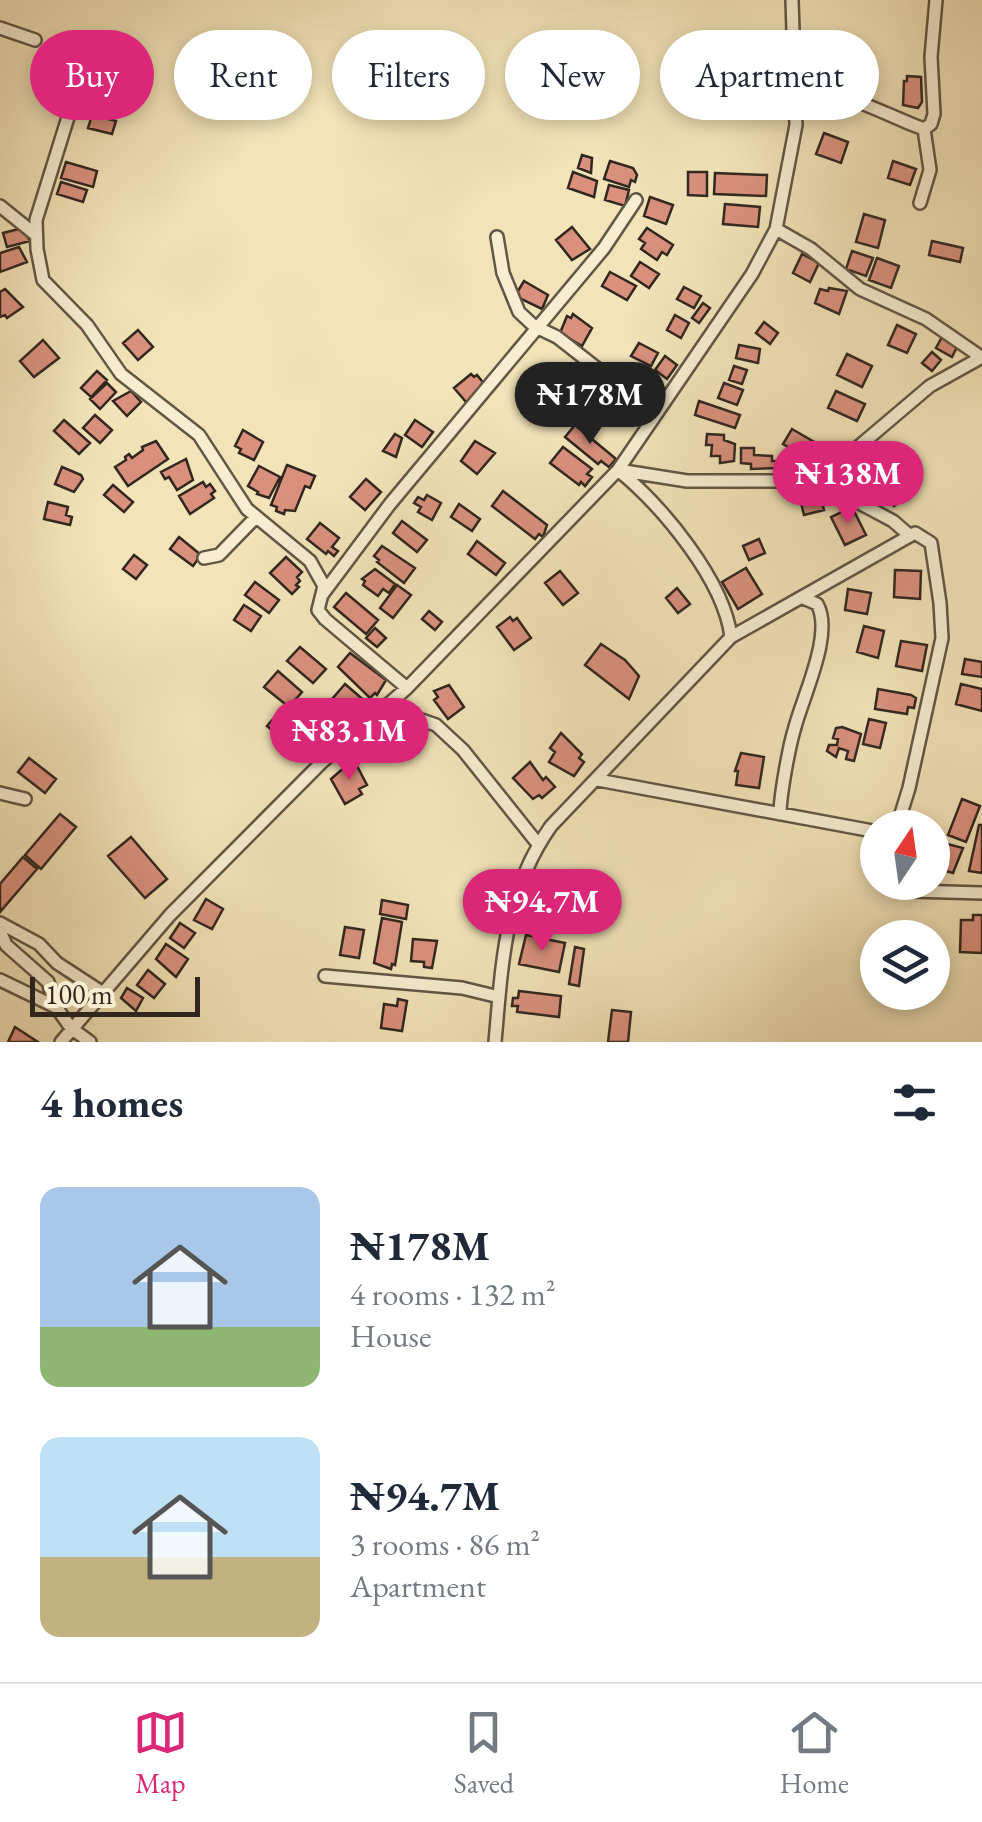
<!DOCTYPE html>
<html lang="en">
<head>
<meta charset="utf-8">
<style>
  :root { --surface:#fff; --page:#f2f2f3; --text:#1f2937; --muted:#747a83; --line:#e0e1e3; --accent:#db2777 }
  body { margin:0; font-family:"EB Garamond",serif; background:var(--page); color:var(--text); height:100vh; display:flex; flex-direction:column; font-size:38px; white-space:nowrap }
  * { box-sizing:border-box; margin:0 }
  p { font-size:32px; color:var(--muted) }
  .icon { flex:none; width:55px; height:55px; fill:none; stroke:currentColor; stroke-width:2; stroke-linecap:round; stroke-linejoin:round }
  .map { position:relative; height:1042px; overflow:hidden }
  .side { display:flex; flex-direction:column; background:var(--surface); flex:1 }
  .side>* { flex:none }
  .banner { position:absolute; left:30px; top:30px; width:922px; height:90px; display:flex; gap:20px }
  .needle { width:65px; rotate:13deg }
  .tools { position:absolute; left:860px; top:810px; display:grid; gap:20px }
  .tools a { display:grid; place-items:center; width:90px; height:90px; border-radius:50%; background:var(--surface); box-shadow:0 5px 15px #0003; font-size:50px }
  .scale { position:absolute; left:30px; bottom:25px; width:170px; box-sizing:border-box; padding-left:10px; border:5px solid #32271f; border-top:0; font-size:28px; line-height:35px; white-space:nowrap; color:#32271f; -webkit-text-stroke:8px #f7edd1; paint-order:stroke }
  .price { position:absolute; translate:-50% -85px; padding:0 22px; border-radius:35px; background:var(--accent); color:#fff; font-size:32px; line-height:65px; filter:drop-shadow(0 2px 5px #0008) }
  .price::after { content:''; position:absolute; left:50%; top:60px; width:30px; height:22px; margin-left:-15px; background:inherit; clip-path:polygon(0 0,100% 0,50% 100%) }
  .price.active { background:#222; color:#fff }
  ul { padding:0; list-style:none }
  li { display:flex; align-items:center; gap:30px; height:250px; padding:0 40px }
  li span { display:grid; place-items:center; flex:none; width:280px; height:200px; border-radius:20px; color:#555 }
  li>.icon { margin-inline-start:auto }
  span .icon { width:120px; height:120px; fill:#fffc; stroke-width:1 }
  li b { font-size:42px }
  h2 { display:flex; justify-content:space-between; align-items:center; height:120px; padding:0 40px; font-size:42px }
  .chip { padding:0 35px; border-radius:45px; background:var(--surface); box-shadow:0 5px 15px #0003; font-size:35px; line-height:90px }
  .chip.active { background:var(--accent); color:#fff }
  .tabs { display:flex; justify-content:space-around; align-items:center; height:140px; border-top:2px solid var(--line); background:var(--surface); font-size:28px; color:var(--muted) }
  .tabs a { display:grid; justify-items:center; gap:5px }
  .tabs .active { color:var(--accent) }
  .map>svg:first-child { display:block }
  .building { fill:#d9917e; stroke:#32271f; stroke-width:2.5 }
  .lines { fill:none; stroke-linecap:round; stroke-linejoin:round }
  .street-casing { stroke:#625645; stroke-width:16 }
  .street { stroke:#f7edd1; stroke-width:11 }
</style>
</head>
<body>
<div class="map">
<svg width="982" height="1042" viewBox="0 0 982 1042">
  <rect width="100%" height="100%" fill="#f2e3b8"/>
  <filter id="stains"><feTurbulence type="fractalNoise" baseFrequency=".002" numOctaves="4"/><feColorMatrix values="0 0 0 0 .2 0 0 0 0 .09 0 0 0 0 .02 0 0 0 .5 -.17"/></filter>
  <radialGradient id="worn" r=".72"><stop offset=".6" stop-color="#630" stop-opacity="0"/><stop offset="1" stop-color="#630" stop-opacity=".3"/></radialGradient>
  <path class="building" d="M47,44L83,56L81,63L78,62L77,67L44,55Z
    M907,76L921,77L922,102L918,108L903,105L904,81H907Z
    M92,115L116,121L112,134L88,128Z
    M824,133L848,142L841,163L816,154Z
    M582,155L592,158L591,173L578,168Z
    M610,161L633,168L637,175L635,182L631,180L629,187L604,179Z
    M893,161L916,169L910,185L888,178Z
    M66,162L97,171L93,187L61,178Z
    M573,172L597,181L594,197L568,188Z
    M688,172H707V196L688,195Z
    M715,173L767,175L766,196L714,194Z
    M61,182L87,190L83,202L57,194Z
    M609,185L629,190L625,206L605,200Z
    M650,197L673,205L666,224L644,216Z
    M725,204L760,207L758,227L723,224Z
    M864,214L885,220L878,248L856,242Z
    M572,227L590,249L572,260L556,240Z
    M23,228L30,241L7,247L3,233Z
    M647,228L673,245L667,255L662,252L657,260L641,249L645,243L639,239Z
    M932,241L963,248L960,262L929,255Z
    M19,247L27,262L0,272V253Z
    M852,251L873,258L866,276L846,269Z
    M802,254L819,263L810,282L793,273Z
    M877,258L899,266L891,288L869,280Z
    M640,262L659,274L649,288L631,276Z
    M610,272L636,286L627,300L602,286Z
    M524,281L548,295L542,309L515,296Z
    M684,287L701,296L694,308L677,299Z
    M829,288L847,291L839,314L815,303L820,289L828,291Z
    M5,289L23,307L7,318L5,315L0,317V292Z
    M703,303L710,308L699,323L692,318Z
    M573,314L592,328L582,346L560,333L567,316L571,318Z
    M675,315L689,323L681,338L667,330Z
    M764,322L778,333L770,344L756,333Z
    M897,325L916,334L907,353L888,345Z
    M138,330L153,347L138,360L123,343Z
    M942,337L958,345L952,357L936,348Z
    M43,340L59,358L34,377L20,361Z
    M639,343L658,353L651,366L631,356Z
    M739,345L760,349L758,363L736,358Z
    M932,352L941,360L932,371L922,363Z
    M847,354L872,366L862,387L837,375Z
    M665,356L677,365L667,379L655,370Z
    M734,366L747,370L742,384L729,380Z
    M97,371L107,380L91,397L81,388Z
    M471,374L474,377L477,375L486,386L466,402L454,388Z
    M107,383L116,392L100,409L90,399Z
    M724,383L743,390L737,405L718,398Z
    M131,391L141,402L127,416L113,401Z
    M836,391L865,404L857,421L828,408Z
    M626,392L634,398L624,413L616,407Z
    M699,401L740,415L735,428L695,415Z
    M95,415L112,430L100,443L83,428Z
    M64,420L90,443L79,454L54,431Z
    M415,420L433,432L422,447L405,435Z
    M575,425L616,459L609,467L601,461L598,464L565,437Z
    M792,429L828,450L819,465L783,444Z
    M243,430L263,442L254,460L239,453L241,449L235,446Z
    M395,434L402,438L396,457L383,451Z
    M707,434L724,435V440L735,444L734,461L720,463V456H711L712,445H706Z
    M156,441L168,459L128,486L115,467L126,460L125,457L129,454L132,458L143,450L142,447Z
    M475,441L495,453L477,474L461,461Z
    M563,447L592,469L587,474L592,477L585,486L581,482L579,485L550,463Z
    M741,448H754V455L772,456V461H788L791,472L779,471V468L751,469V464L741,463Z
    M186,459L193,480L177,490L169,477L165,479L161,472Z
    M287,465L315,476L310,488L305,486L295,511L285,510L284,514L276,511L277,507L271,505Z
    M259,466L280,477L269,498L257,494L258,492L248,486Z
    M62,467L81,475L83,479L74,492L55,484Z
    M889,475L902,488L897,493L903,499L894,506L889,501L885,504L872,490Z
    M366,479L381,492L365,510L350,497Z
    M203,482L206,487L210,484L215,491L211,494L214,498L190,514L179,496Z
    M113,485L133,502L124,512L104,495Z
    M503,491L547,525L543,537L539,534L535,539L492,506Z
    M820,494L824,510L804,515L800,499Z
    M427,495L441,503L432,520L418,512L421,507L414,503L418,497L424,500Z
    M48,502L68,507L66,515L72,517L70,525L44,519Z
    M459,504L480,519L472,531L451,517Z
    M852,507L866,535L845,545L831,517Z
    M402,521L427,540L417,552L393,533Z
    M320,523L339,538L332,547L338,551L334,556L328,551L326,554L307,539Z
    M179,537L201,555L193,566L170,549Z
    M759,539L765,553L749,560L743,546Z
    M477,541L505,563L496,575L468,554Z
    M382,546L415,568L404,583L377,562L379,560L374,556Z
    M134,555L147,565L136,579L123,569Z
    M286,557L302,572L297,577L300,581L296,585L299,587L292,594L270,573Z
    M746,568L762,594L738,609L722,582Z
    M375,569L395,584L389,593L383,589L378,596L363,585L365,581L362,579Z
    M895,570L921,571L920,599L894,597Z
    M560,571L578,593L563,605L545,583Z
    M255,582L279,600L269,613L245,595Z
    M397,585L411,595L393,618L380,608Z
    M677,588L690,604L678,613L666,598Z
    M848,589L871,593L867,614L845,610Z
    M346,593L378,620L366,634L334,607Z
    M244,605L261,616L251,631L234,620Z
    M429,611L442,622L435,630L422,619Z
    M510,617L513,621L517,618L531,638L514,650L497,627Z
    M864,626L884,631L878,658L857,652Z
    M375,628L386,638L377,647L366,638Z
    M901,641L927,645L922,671L896,666Z
    M601,644L625,660L639,676L629,699L585,665Z
    M300,647L326,669L313,683L287,661Z
    M350,653L386,680L377,695L375,693L370,698L338,667Z
    M965,659L982,662V677L962,674Z
    M278,671L302,692L289,707L264,687Z
    M345,684L367,703L354,718L332,699Z
    M961,684L982,689V711L956,704Z
    M449,685L464,707L448,719L434,700L438,697L434,691Z
    M878,689L911,695L916,698L914,708L908,707L907,714L875,709Z
    M280,711L298,727L286,742L267,726Z
    M318,719L329,729L318,741L307,732Z
    M869,719L886,723L880,748L863,744Z
    M842,727L861,734L854,761L846,759L848,751L839,748L836,757L827,751L829,745H837L838,739L833,738L836,728Z
    M561,733L582,754L579,758L584,762L574,776L549,762L555,752L550,748Z
    M741,753L764,757L759,788L736,785L738,771H735Z
    M29,758L56,779L45,793L18,772Z
    M530,762L543,780L546,777L555,787L542,798L539,795L533,799L513,778Z
    M348,764L350,768L356,764L367,785L359,789L362,794L345,804L331,779Z
    M962,799L980,806L966,842L948,835Z
    M60,814L76,827L41,869L25,855Z
    M979,825H982V873L969,871Z
    M131,837L167,879L145,898L108,856Z
    M932,840L963,848L953,873L942,870L940,874L932,872Z
    M23,857L37,869L0,912V884Z
    M206,899L223,909L212,929L194,920Z
    M382,900L408,905L406,919L380,914Z
    M973,915H982V953L960,952L961,920H973Z
    M382,918L402,922L395,965L392,964L391,969L374,963Z
    M180,923L195,933L184,948L170,938Z
    M345,927L364,930L359,958L340,955Z
    M526,935L565,943L559,972L519,964Z
    M413,939L437,941L432,968L424,967V962L411,961Z
    M166,944L188,959L176,977L156,959Z
    M575,947L584,949L579,986L569,984Z
    M148,970L165,984L154,998L137,985Z
    M127,988L143,998L136,1011L121,998Z
    M519,991L561,996L559,1017L517,1012L518,1006H512L513,998H518Z
    M398,999L407,1001L402,1031L381,1028L384,1004L397,1006Z
    M612,1010L631,1012L628,1042H608Z
    M15,1027L38,1042H8Z"/>
  <g class="lines">
    <defs>
      <path id="street" d="M0,28L35,40
        M89,59L79,82L36,220L37,249L43,280L87,325L121,374L199,435L247,509L310,561L324,586L318,610L325,619L407,688
        M796,93C826,80 891,118 924,129L931,124L934,114L931,57L936,0
        M920,203L930,170L924,129
        M0,206L36,235
        M776,229L811,249L860,289L926,319L981,357
        M497,237L503,273L519,312L534,326L557,337L612,380
        M618,470L687,481H818L930,386L982,357
        M618,470C662,506 724,580 731,637
        M818,481L893,521L908,534
        M204,558L219,555L255,518
        M322,595L390,504L604,248L636,200
        M385,707L436,725L463,750L538,844
        M598,780L878,832
        M0,793L25,799
        M780,814C780,796 789,746 795,727C803,696 834,633 817,604L803,598
        M896,882L911,891L982,893
        M0,923L39,944L57,963L103,993
        M0,931L6,945L48,982L56,1007
        M325,976L462,988L499,997
        M0,980L56,1007L71,1028L90,1042
        M61,1042L170,915L321,763L407,688L618,470L752,274L776,229L796,125L792,0
        M495,1042C502,965 504,892 551,826L731,637L915,533L931,543L940,603L942,638L909,788L900,817L891,828"/>
    </defs>
    <use href="#street" class="street-casing"/>
    <use href="#street" class="street"/>
  </g>
  <rect width="100%" height="100%" filter="url(#stains)"/>
  <rect width="100%" height="100%" fill="url(#worn)"/>
</svg>
<div class="tools">
<a><svg class="needle" viewBox="-14 -14 28 28"><path d="M0-13l5 13h-10z" fill="#e53935"/><path d="M0 13l5-13h-10z" fill="#747a83"/></svg></a>
<a><svg class="icon" aria-label="layers" viewBox="0 0 24 24"><path d="M12 4l9 5-9 5-9-5zM3 14l9 5 9-5"/></svg></a>
</div>
<div class="scale">100 m</div>
<b class="price active" style="left:590px;top:447px">₦178M</b>
<b class="price" style="left:848px;top:526px">₦138M</b>
<b class="price" style="left:349px;top:783px">₦83.1M</b>
<b class="price" style="left:542px;top:954px">₦94.7M</b>
<div class="banner">
<a class="chip active">Buy</a>
<a class="chip">Rent</a>
<a class="chip">Filters</a>
<a class="chip">New</a>
<a class="chip">Apartment</a>
</div>
</div>
<section class="side">
<h2>4 homes<svg class="icon" aria-label="filters" viewBox="0 0 24 24"><path d="M4 7h16M4 17h16"/><circle cx="9" cy="7" r="2"/><circle cx="15" cy="17" r="2"/></svg></h2>
<ul>
<li><span style="background:linear-gradient(#a9c7e8 70%,#8fb573 0)"><svg class="icon" aria-label="home" viewBox="0 0 24 24"><path d="M3 11l9-7 9 7M6 9v11h12V9"/></svg></span><div><b>₦178M</b><p>4 rooms · 132 m²</p><p>House</p></div></li>
<li><span style="background:linear-gradient(#bfe0f5 60%,#c2b280 0)"><svg class="icon" aria-label="home" viewBox="0 0 24 24"><path d="M3 11l9-7 9 7M6 9v11h12V9"/></svg></span><div><b>₦94.7M</b><p>3 rooms · 86 m²</p><p>Apartment</p></div></li>
</ul>
</section>
<nav class="tabs">
<a class="active"><svg class="icon" aria-label="map" viewBox="0 0 24 24"><path d="M3 6l6-2 6 2 6-2v14l-6 2-6-2-6 2zM9 4v14M15 6v14"/></svg>Map</a>
<a><svg class="icon" aria-label="saved" viewBox="0 0 24 24"><path d="M7 4h10v16l-5-4-5 4z"/></svg>Saved</a>
<a><svg class="icon" aria-label="home" viewBox="0 0 24 24"><path d="M3 11l9-7 9 7M6 9v11h12V9"/></svg>Home</a>
</nav>
</body>
</html>
